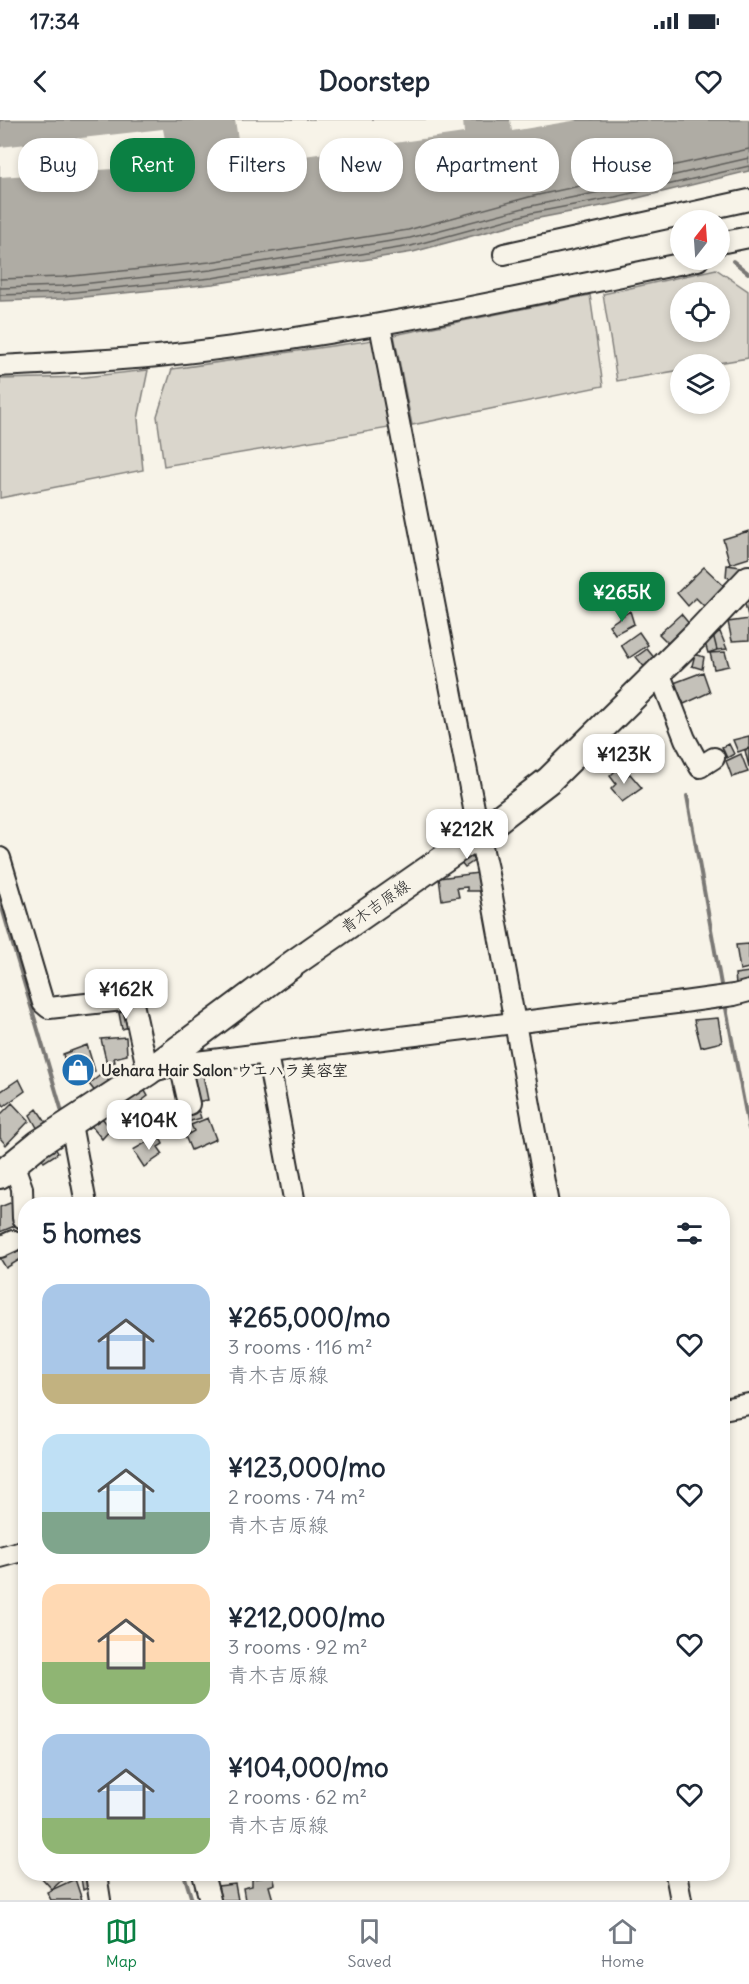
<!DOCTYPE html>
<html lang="en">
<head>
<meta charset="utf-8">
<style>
  :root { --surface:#fff; --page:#f6f6f7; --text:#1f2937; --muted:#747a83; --line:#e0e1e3; --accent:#0b8043 }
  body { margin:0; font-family:Delius,"Klee One",sans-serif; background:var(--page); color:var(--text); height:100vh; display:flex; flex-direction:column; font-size:22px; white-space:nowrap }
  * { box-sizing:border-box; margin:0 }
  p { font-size:20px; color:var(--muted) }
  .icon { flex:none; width:33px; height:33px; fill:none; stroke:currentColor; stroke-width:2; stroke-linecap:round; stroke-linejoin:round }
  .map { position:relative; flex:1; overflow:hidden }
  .panel { position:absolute; left:18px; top:1077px; width:712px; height:684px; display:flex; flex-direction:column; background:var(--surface); border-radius:24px; box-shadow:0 3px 9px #0003 }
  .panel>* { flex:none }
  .banner { position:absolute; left:18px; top:18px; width:714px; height:54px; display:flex; gap:12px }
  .needle { width:39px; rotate:17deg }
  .buttons { position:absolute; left:670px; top:90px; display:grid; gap:12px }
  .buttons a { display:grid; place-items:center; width:60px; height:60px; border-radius:50%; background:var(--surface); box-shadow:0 3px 9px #0003; font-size:30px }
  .price { position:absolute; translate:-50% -51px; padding:0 14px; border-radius:12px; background:#fff; color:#222; font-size:20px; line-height:39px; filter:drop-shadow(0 2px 3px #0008) }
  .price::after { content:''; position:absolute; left:50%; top:36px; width:18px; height:14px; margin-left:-9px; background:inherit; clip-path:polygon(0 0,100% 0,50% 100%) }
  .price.current { background:var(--accent); color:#fff }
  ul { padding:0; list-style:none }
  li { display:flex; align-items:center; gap:18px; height:150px; padding:0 24px }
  li span { display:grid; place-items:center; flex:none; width:168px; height:120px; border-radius:18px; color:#555 }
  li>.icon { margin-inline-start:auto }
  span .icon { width:72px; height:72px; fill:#fffc; stroke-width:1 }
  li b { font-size:26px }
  h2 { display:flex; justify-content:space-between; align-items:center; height:72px; padding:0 24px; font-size:26px }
  .tag { padding:0 21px; border-radius:24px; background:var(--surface); box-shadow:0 3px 9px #0003; font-size:21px; line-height:54px }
  .tag.current { background:var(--accent); color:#fff }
  .status { display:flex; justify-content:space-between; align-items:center; height:42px; padding:0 30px; background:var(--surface); direction:ltr }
  .status svg { height:16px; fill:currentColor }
  header { display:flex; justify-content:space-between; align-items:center; height:78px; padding:0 24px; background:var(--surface); font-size:27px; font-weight:700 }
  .menu { display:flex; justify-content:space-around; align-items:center; height:84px; border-top:2px solid var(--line); background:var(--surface); font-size:16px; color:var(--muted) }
  .menu a { display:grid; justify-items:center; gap:3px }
  .menu .current { color:var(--accent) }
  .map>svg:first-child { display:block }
  .green { fill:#dad6cc; stroke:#82807c; stroke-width:1.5; fill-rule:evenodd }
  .water { fill:#afaca4; stroke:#7a7874; stroke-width:1.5 }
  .pier { fill:#f7f3e8 }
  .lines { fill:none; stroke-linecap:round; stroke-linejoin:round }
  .shore { stroke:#605f5b; stroke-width:1.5 }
  .stream { stroke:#7a7874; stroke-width:4 }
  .building { fill:#c4c1b9; stroke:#2b2b2b; stroke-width:1.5 }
  .minor-casing { stroke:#2b2b2b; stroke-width:24 }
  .major-casing { stroke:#2b2b2b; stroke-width:30 }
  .minor { stroke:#f7f3e8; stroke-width:20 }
  .major { stroke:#f7f3e8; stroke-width:26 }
  .labels { text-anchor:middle; stroke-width:5; stroke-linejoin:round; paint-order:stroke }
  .street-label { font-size:16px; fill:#2b2b2b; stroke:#f7f3e8 }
  .poi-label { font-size:16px; font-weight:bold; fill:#2b2b2b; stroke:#f7f3e8; text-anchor:start }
</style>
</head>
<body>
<div class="status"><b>17:34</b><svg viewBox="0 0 49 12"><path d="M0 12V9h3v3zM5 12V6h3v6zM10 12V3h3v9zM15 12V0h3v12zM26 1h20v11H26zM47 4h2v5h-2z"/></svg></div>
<header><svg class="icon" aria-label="back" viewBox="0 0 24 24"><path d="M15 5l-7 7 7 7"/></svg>Doorstep<svg class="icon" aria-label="heart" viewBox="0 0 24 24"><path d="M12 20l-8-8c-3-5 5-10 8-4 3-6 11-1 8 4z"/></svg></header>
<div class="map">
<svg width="749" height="1780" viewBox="0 0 749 1780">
  <rect width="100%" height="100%" fill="#f7f3e8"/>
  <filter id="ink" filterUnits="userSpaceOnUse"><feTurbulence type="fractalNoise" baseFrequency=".0167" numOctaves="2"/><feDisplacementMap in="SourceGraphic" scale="12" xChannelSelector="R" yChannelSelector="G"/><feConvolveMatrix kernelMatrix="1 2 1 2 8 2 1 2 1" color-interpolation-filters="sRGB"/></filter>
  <g filter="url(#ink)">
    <path class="green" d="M716,149L748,171V238L712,244H681V250L617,261L603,174ZM720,172V212H681V172Z
      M590,175L603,266L412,305L394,215Z
      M373,220L389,308L164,346L157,296L172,249Z
      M148,250L138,299L143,350L0,378V259L84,257Z"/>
    <path class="water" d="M0,0H749V51L617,83L534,99L413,132L213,164L64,179L0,181Z"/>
    <path class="pier" d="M235,0H463L464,13L242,45Z
      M510,0H578L512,11Z
      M163,9L170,45L0,57V27Z"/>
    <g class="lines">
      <path class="shore" d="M0,159L63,157L210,142L408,110L529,77L749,29
        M0,168L63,166L211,150L410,118L531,86L614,69L749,38
        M0,175L64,173L212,158L411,126L532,93L615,77L749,46"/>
      <path class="stream" d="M733,141L748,153
        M687,676L722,870
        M0,781L63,995
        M725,883L749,1009
        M184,1754L192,1780"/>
    </g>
    <path class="building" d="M749,411V438L730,444L723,419Z
      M727,445L741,447L739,461L726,457Z
      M704,447L724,466L704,486L696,478L688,486L677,473Z
      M749,478V496H748L744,480Z
      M630,491L634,504L615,514L609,505Z
      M681,494L691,506L670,525L659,514Z
      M749,499V520L732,521L728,502Z
      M639,512L648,525L629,538L621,525Z
      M720,512L727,529L717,530L713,514Z
      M713,514L717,530L708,533L703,516Z
      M647,529L656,540L646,549L636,537Z
      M725,532L729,546L714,549L710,533Z
      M695,534L704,537L702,549L692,546Z
      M703,552L710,572L684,584L674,563Z
      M749,616V628L738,632L733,620Z
      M601,623L612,635L595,650L586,639Z
      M729,624L734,634L727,638L722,627Z
      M749,629V647L745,630Z
      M741,634L748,652L732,657L726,641Z
      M618,648L626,656L630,654L642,668L622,682L611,669L616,664L610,656Z
      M469,733L474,741L465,747L459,740Z
      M478,753L483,771H467V767L457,768L459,777L442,780L439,758Z
      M749,824V848L740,850L736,825Z
      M749,852V862L736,864L735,854Z
      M130,890L133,906L122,909L119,893Z
      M718,898L722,922L701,927L694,900Z
      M126,917L127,935L114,938L115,942L107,944L101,919Z
      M87,925L95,951L69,960L63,934Z
      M202,950L208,980L194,982L190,952Z
      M103,953L111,964L97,974L89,964Z
      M19,959L25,971L4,986L0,979V972Z
      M141,964L148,976L132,988L123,975Z
      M12,983L29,1001L6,1025L0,1018V995Z
      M197,986L201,998L167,1008L163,994Z
      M37,989L49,1007L40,1013L30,995Z
      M98,993L111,1009L102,1019L88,1002Z
      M208,998L216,1019L191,1030L185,1016L194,1011L191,1005Z
      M159,1015L163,1024L158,1027L163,1034L144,1047L133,1030Z
      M53,1024L58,1033L44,1042L39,1034Z
      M15,1081L22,1103L0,1112V1087Z
      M23,1123L26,1136L6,1148L0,1138V1134Z
      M40,1754H69L52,1769L39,1755Z
      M88,1754L92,1766L83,1770L81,1758Z
      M273,1756L275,1764L269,1766L273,1780H245L243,1768L252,1766V1759Z
      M75,1759L82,1780H51L47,1772Z
      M235,1764L238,1780H221L218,1766Z"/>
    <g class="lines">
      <defs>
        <path id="minor" d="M720,123L749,117
          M504,134L749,80
          M380,205L479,714L487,749L548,1084
          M0,246C56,243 112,241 167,235C346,216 522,177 698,140
          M659,552L685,619L700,647L714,638
          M0,738L43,883L49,888L132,879L148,952L180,944L676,883L734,875L749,871
          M267,934L295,1084
          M180,944L189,984
          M71,1004L86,1084
          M13,1043L22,1068L23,1098
          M0,1127L13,1121
          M723,1289L749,1284
          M0,1437L26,1430
          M96,1754L100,1780
          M203,1754L210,1780
          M676,1754L681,1780"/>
        <path id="major" d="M0,1055L38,1024L148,952L294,843L479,714L549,660L696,515L749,459"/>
      </defs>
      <use href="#minor" class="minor-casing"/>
      <use href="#major" class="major-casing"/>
      <use href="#minor" class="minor"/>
      <use href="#major" class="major"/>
    </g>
  </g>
  <defs>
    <symbol id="shop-disc" viewBox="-11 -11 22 22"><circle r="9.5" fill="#1f6fb2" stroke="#f7f3e8"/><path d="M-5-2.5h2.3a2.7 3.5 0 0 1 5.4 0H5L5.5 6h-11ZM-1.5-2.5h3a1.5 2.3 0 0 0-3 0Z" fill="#fff"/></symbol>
  </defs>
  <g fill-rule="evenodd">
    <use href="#shop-disc" x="59" y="931" width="38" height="38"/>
  </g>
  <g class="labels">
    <g class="street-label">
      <text transform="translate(375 786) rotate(-35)" y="6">青木吉原線</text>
    </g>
    <g class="poi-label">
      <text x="101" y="956">Uehara Hair Salon ウエハラ美容室</text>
    </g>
  </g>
</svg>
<div class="buttons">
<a><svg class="needle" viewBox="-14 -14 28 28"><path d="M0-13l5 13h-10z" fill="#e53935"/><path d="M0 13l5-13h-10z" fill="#747a83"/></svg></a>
<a><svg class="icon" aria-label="locate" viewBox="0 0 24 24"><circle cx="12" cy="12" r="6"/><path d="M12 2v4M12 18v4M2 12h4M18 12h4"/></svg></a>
<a><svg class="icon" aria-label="layers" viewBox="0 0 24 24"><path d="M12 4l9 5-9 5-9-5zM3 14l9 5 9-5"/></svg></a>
</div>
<b class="price current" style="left:622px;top:503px">¥265K</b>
<b class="price" style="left:624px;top:665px">¥123K</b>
<b class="price" style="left:467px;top:740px">¥212K</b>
<b class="price" style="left:126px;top:900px">¥162K</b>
<b class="price" style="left:149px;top:1031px">¥104K</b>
<div class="banner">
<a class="tag">Buy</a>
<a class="tag current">Rent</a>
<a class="tag">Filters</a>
<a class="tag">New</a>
<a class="tag">Apartment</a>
<a class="tag">House</a>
</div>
<section class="panel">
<h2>5 homes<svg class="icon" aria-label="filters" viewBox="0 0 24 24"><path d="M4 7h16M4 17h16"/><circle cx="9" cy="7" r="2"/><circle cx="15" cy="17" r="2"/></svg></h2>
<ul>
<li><span style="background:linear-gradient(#a9c7e8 75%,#c2b280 0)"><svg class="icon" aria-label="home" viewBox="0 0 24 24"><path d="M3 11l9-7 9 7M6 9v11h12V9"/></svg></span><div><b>¥265,000/mo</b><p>3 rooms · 116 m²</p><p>青木吉原線</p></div><svg class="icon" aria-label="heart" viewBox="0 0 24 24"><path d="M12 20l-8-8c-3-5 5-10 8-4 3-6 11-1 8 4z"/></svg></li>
<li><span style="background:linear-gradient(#bfe0f5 65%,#7fa58c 0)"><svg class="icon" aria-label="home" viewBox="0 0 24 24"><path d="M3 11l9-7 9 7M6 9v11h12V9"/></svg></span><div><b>¥123,000/mo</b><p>2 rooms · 74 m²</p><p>青木吉原線</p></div><svg class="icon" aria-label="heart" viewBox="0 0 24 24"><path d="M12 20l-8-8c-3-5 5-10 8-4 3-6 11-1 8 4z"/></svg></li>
<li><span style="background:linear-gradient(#ffd9b3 65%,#8fb573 0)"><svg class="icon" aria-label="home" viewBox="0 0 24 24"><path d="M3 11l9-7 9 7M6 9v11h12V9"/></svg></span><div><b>¥212,000/mo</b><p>3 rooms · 92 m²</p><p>青木吉原線</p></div><svg class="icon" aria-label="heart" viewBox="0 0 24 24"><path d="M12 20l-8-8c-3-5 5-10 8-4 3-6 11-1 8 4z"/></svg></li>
<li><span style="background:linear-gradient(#a9c7e8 70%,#8fb573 0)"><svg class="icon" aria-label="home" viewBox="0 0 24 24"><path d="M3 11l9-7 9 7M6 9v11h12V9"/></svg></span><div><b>¥104,000/mo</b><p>2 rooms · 62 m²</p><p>青木吉原線</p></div><svg class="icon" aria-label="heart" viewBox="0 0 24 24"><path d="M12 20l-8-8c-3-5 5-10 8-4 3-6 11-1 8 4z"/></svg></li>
</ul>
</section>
</div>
<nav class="menu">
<a class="current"><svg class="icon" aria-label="map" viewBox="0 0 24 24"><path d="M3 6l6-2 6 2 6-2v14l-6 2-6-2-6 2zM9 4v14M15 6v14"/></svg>Map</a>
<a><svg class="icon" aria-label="saved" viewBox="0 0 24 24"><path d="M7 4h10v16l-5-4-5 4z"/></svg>Saved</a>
<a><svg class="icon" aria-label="home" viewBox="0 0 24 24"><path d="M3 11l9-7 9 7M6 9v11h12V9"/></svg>Home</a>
</nav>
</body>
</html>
